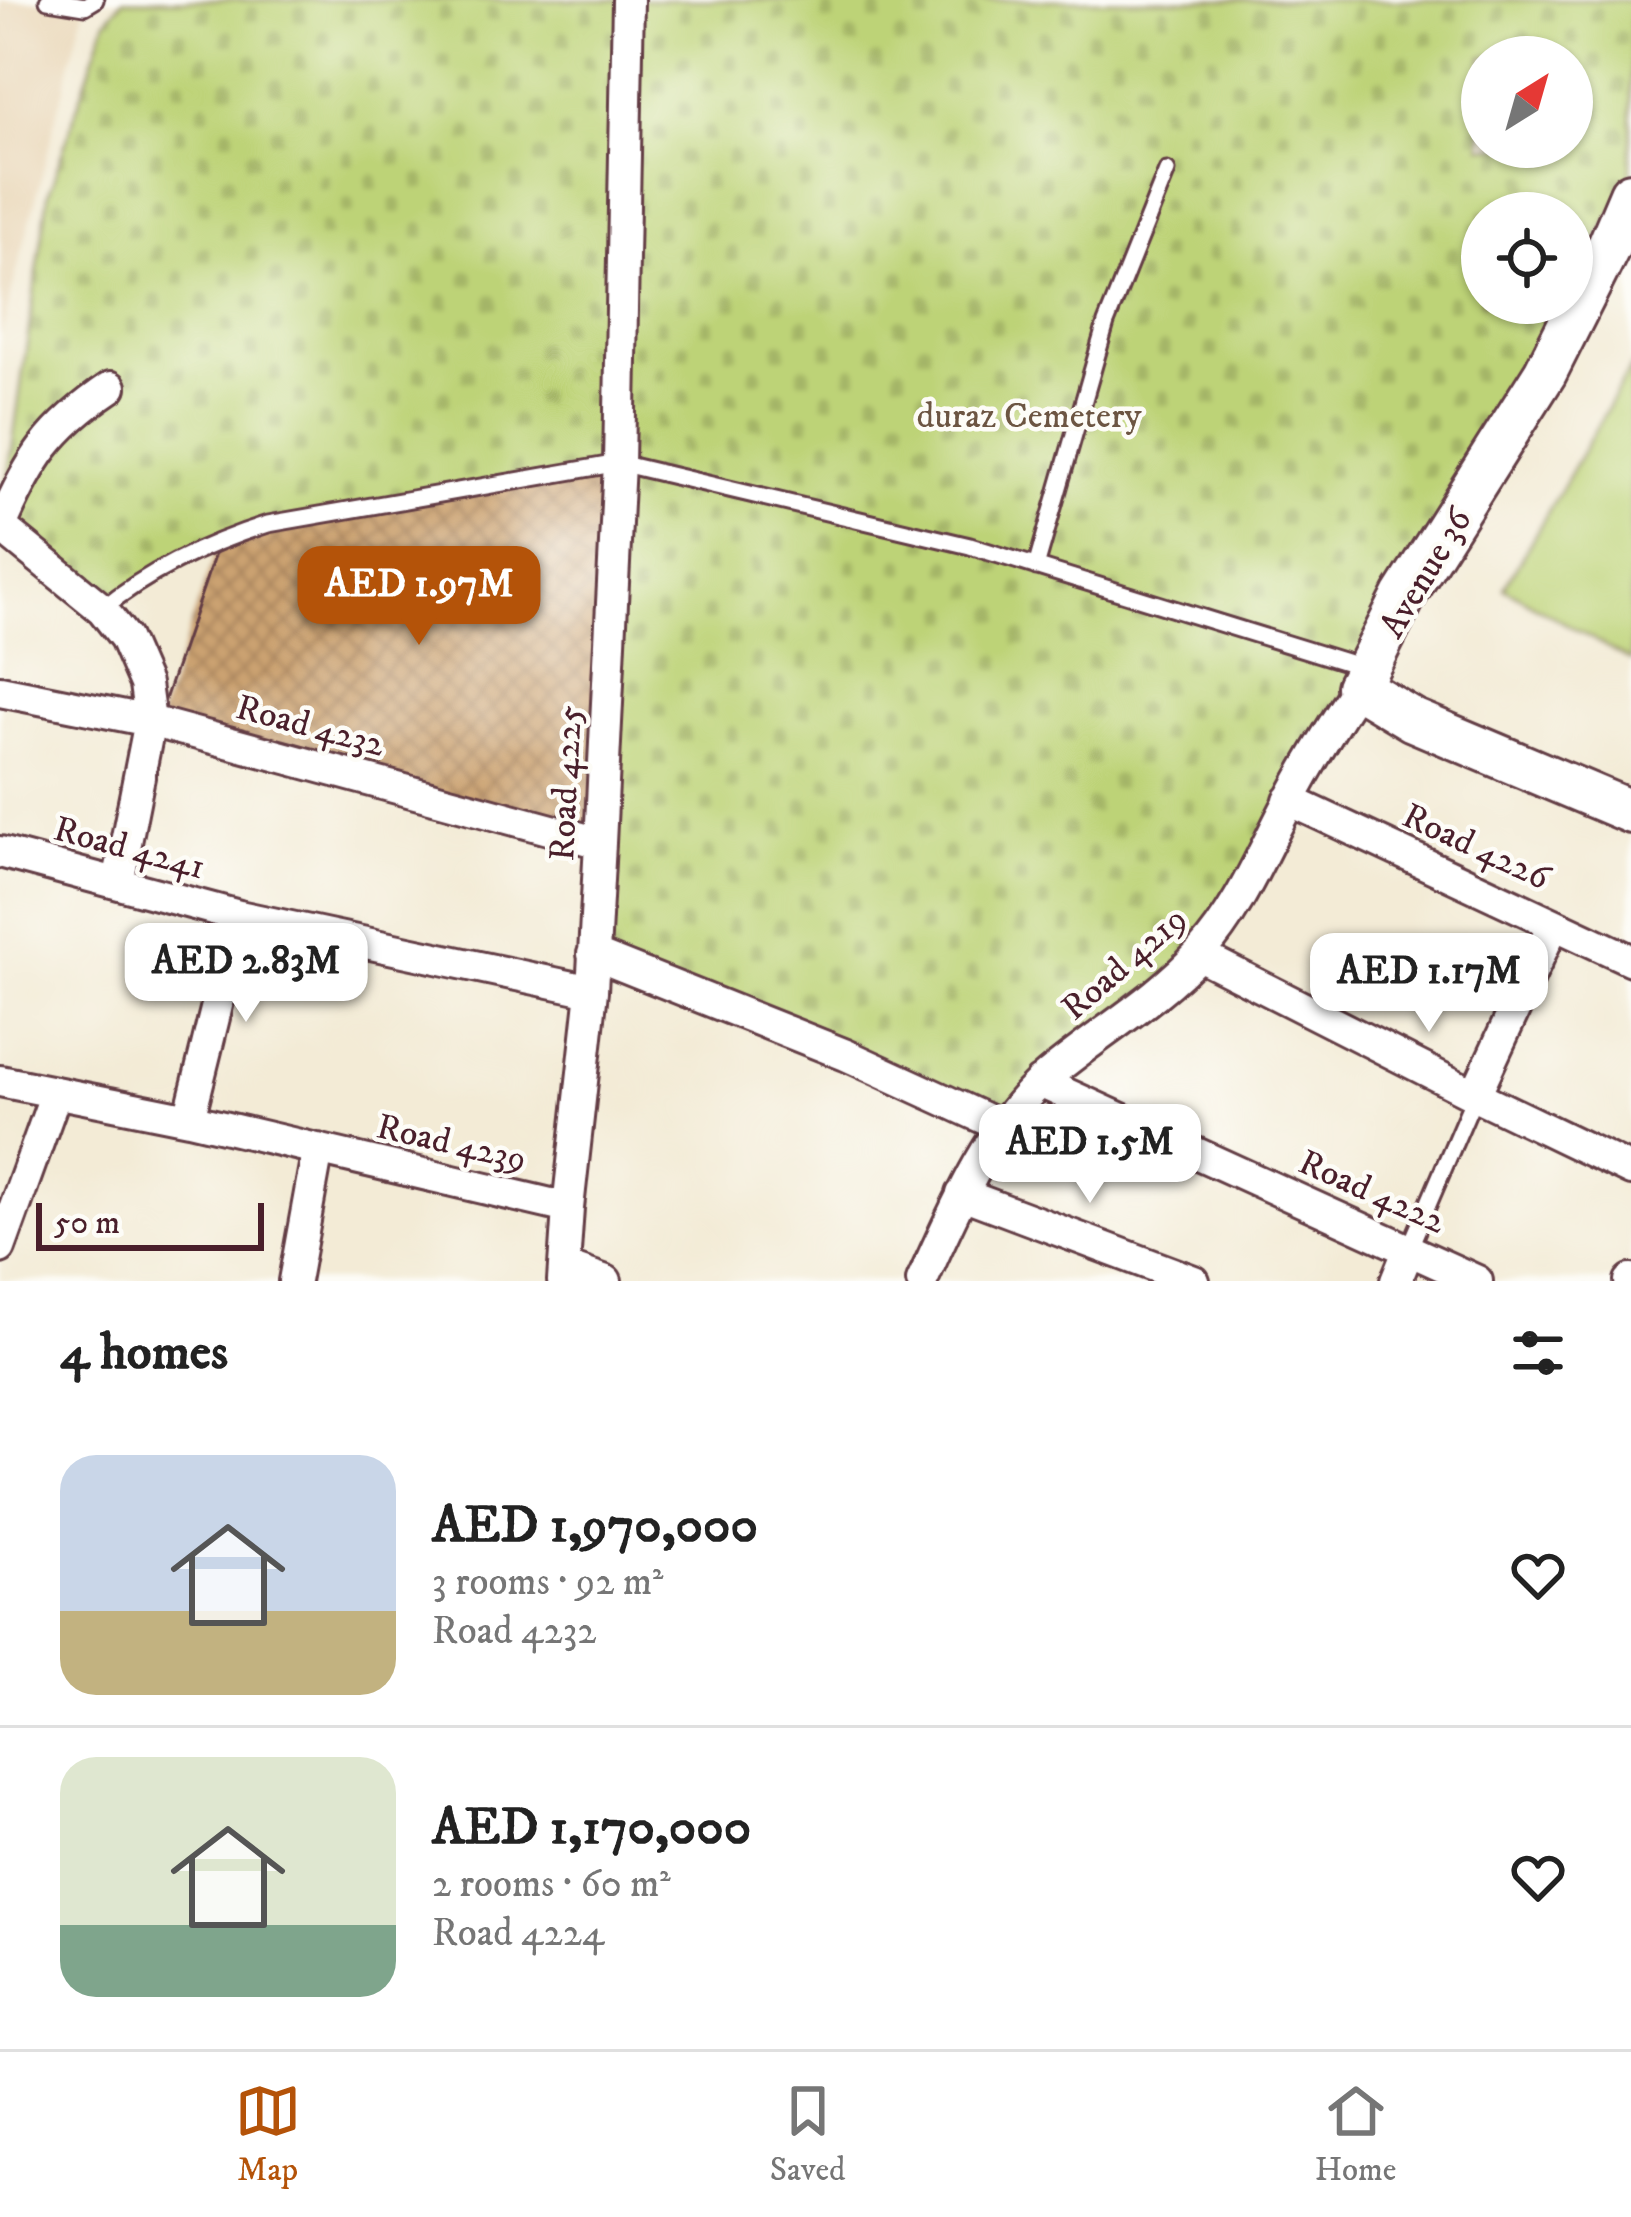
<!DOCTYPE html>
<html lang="en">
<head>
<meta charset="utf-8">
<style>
  :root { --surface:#fff; --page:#f2f2f2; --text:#222; --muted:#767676; --line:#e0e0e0; --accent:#b45309 }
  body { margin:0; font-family:"IM FELL DW Pica",serif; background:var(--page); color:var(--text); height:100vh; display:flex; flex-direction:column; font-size:45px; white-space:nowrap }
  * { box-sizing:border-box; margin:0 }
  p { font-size:39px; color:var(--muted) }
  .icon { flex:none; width:66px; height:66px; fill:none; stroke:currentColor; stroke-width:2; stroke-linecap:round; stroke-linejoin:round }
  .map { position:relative; height:1281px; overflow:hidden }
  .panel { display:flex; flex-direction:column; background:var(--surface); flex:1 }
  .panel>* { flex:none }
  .needle { width:78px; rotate:37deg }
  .buttons { position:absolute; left:1461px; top:36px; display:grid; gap:24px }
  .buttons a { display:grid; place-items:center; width:132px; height:132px; border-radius:50%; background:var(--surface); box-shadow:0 3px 9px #0004; font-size:60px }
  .scale { position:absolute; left:36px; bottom:30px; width:228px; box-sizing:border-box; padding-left:12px; border:6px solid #4a1f2b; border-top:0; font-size:33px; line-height:42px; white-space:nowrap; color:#4a1f2b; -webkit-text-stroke:9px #fdfcf7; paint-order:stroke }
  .price { position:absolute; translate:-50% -102px; padding:0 27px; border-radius:24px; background:#fff; color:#222; font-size:39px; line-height:78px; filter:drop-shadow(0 3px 6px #0008) }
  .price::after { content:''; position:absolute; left:50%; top:72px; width:36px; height:27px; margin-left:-18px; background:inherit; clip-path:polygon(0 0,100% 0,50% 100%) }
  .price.current { background:var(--accent); color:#fff }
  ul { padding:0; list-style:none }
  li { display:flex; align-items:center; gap:36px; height:300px; padding:0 60px }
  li+li { border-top:3px solid var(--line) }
  li span { display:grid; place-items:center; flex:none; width:336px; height:240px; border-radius:36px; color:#555 }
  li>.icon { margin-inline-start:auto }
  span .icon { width:144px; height:144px; fill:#fffc; stroke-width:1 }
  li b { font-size:51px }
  h2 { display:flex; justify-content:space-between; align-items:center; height:144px; padding:0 60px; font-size:51px }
  .tab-bar { display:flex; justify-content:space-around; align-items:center; height:168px; border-top:3px solid var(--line); background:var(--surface); font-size:33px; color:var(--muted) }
  .tab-bar a { display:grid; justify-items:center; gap:6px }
  .tab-bar .current { color:var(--accent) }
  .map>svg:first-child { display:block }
  .built { fill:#ead8ba }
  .grass { fill:#bdd377; stroke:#847951; stroke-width:3 }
  .cemetery { fill:url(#cemetery-stones); stroke:#847951; stroke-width:3; fill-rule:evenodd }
  .building { fill:url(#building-cross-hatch) }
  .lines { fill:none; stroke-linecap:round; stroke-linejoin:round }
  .lane-casing { stroke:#633e45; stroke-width:21 }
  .street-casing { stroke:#633e45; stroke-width:36 }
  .secondary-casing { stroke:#633e45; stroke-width:48 }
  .lane { stroke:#fff; stroke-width:15 }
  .street { stroke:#fff; stroke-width:30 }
  .secondary { stroke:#fff; stroke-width:42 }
  .labels { text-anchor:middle; stroke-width:9; stroke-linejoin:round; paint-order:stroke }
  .park-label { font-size:36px; fill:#6c5542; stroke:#fdfcf7 }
  .street-label { font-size:36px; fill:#4a1f2b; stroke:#fdfcf7 }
</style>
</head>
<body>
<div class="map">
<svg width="1631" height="1281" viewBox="0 0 1631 1281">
  <defs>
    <pattern id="cemetery-stones" width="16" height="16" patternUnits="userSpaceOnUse" patternTransform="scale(3)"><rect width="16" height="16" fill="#bdd377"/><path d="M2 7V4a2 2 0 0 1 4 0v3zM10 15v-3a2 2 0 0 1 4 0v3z" fill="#a4b567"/></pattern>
    <pattern id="building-cross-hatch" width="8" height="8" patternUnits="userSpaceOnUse" patternTransform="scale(3)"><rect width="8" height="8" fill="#cba271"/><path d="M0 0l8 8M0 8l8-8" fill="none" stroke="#a7835d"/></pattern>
  </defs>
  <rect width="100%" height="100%" fill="#fdfcf7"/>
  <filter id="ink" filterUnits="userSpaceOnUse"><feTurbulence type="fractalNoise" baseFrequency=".00833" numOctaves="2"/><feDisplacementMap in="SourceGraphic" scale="24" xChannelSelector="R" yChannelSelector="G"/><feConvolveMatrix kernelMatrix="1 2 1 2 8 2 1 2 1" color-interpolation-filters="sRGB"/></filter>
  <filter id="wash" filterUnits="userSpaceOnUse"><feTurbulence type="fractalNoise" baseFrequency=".004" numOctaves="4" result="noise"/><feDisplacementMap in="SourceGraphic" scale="48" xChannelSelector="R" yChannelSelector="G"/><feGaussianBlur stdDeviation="2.7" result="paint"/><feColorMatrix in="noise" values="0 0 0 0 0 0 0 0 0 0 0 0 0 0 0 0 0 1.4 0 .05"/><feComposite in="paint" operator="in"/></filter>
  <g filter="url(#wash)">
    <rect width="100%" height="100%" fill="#f3ebd6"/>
    <path class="built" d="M0,0H62L85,6L0,338Z"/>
    <path class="grass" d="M1631,367V661L1504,588Z"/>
    <path class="cemetery" d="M123,0H1631V177L1572,285V213H1482V303H1562L1199,955L1003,1127L593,954L600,843L220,539L102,609L1,526L48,196L106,20ZM1482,57H1572V147H1482Z"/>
    <g id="blocks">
      <path class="building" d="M608,465L600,843L157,723L220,539Z"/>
    </g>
  </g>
  <g filter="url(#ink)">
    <use href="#blocks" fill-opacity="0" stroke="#633e45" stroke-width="3"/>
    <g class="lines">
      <defs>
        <path id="lane" d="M48,0L85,6L95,0
          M1036,567L1106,323L1167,171
          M102,609C151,569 208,543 268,524L619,463L970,546L1365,668
          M1409,1249L1475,1095"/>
        <path id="street" d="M0,526L102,609L125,638L145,684L150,721L118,883
          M1,526C30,459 50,428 111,387
          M0,691L150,721L600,843
          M1289,800L1631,960
          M0,852L239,916L592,991
          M593,954L846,1055L1003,1127
          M1199,955L1475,1095L1631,1170
          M0,1081L189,1119L568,1208
          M1040,1082L1477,1281
          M1475,1095L1554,924
          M189,1119L239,916
          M962,1194L1194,1281
          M0,1248L56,1093
          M566,1267L606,1281
          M294,1281L318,1149
          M563,1281L568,1208L592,991L600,843L619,463L628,0
          M922,1281C952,1215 988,1128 1044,1079C1094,1036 1155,1002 1200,953C1239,910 1261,855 1288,804C1309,763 1333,725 1358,687
          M1396,1281L1409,1249
          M1630,1281L1631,1280"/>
        <path id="secondary" d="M1631,194L1609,246L1545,373L1404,596L1358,687L1413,720L1631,812"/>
      </defs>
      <use href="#lane" class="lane-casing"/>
      <use href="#street" class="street-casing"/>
      <use href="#secondary" class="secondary-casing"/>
      <use href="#lane" class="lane"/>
      <use href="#street" class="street"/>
      <use href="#secondary" class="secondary"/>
    </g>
  </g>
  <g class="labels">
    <g class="park-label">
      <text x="1029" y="427">duraz Cemetery</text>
    </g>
    <g class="street-label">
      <text transform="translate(1424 572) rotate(-59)" y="13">Avenue 36</text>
      <text transform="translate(311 724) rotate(15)" y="13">Road 4232</text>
      <text transform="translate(564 783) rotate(-87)" y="13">Road 4225</text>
      <text transform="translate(1477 845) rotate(25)" y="13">Road 4226</text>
      <text transform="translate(130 846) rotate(15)" y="13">Road 4241</text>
      <text transform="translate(1123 962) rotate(-41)" y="13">Road 4219</text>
      <text transform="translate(452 1141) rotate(13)" y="13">Road 4239</text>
      <text transform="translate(1373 1190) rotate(24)" y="13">Road 4222</text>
    </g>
  </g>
</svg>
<div class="buttons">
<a><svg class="needle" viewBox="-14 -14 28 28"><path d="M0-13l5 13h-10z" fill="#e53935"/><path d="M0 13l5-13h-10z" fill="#767676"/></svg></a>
<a><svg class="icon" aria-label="locate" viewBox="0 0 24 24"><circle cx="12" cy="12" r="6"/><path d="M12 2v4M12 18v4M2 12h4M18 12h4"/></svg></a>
</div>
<div class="scale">50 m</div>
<b class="price current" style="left:419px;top:648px">AED 1.97M</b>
<b class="price" style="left:246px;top:1025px">AED 2.83M</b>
<b class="price" style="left:1429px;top:1035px">AED 1.17M</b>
<b class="price" style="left:1090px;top:1206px">AED 1.5M</b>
</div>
<section class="panel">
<h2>4 homes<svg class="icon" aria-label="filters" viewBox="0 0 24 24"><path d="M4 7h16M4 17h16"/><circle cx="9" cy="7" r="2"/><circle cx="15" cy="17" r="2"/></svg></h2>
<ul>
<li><span style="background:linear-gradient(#c9d6e8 65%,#c2b280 0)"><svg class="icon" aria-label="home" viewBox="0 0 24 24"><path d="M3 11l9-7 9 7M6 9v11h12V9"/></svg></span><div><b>AED 1,970,000</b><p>3 rooms · 92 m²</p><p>Road 4232</p></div><svg class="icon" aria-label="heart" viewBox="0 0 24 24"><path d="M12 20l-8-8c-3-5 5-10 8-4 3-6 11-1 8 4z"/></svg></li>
<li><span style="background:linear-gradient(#dfe7d0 70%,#7fa58c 0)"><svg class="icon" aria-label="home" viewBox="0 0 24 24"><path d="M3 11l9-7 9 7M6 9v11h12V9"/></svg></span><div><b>AED 1,170,000</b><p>2 rooms · 60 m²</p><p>Road 4224</p></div><svg class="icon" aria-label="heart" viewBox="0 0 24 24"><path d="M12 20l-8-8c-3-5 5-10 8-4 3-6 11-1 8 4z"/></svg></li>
</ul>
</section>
<nav class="tab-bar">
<a class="current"><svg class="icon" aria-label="map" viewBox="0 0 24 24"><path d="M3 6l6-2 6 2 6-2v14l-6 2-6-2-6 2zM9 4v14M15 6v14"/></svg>Map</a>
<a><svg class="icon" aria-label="saved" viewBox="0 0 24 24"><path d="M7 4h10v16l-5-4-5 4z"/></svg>Saved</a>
<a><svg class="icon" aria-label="home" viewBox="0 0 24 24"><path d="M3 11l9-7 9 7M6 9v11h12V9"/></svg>Home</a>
</nav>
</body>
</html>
